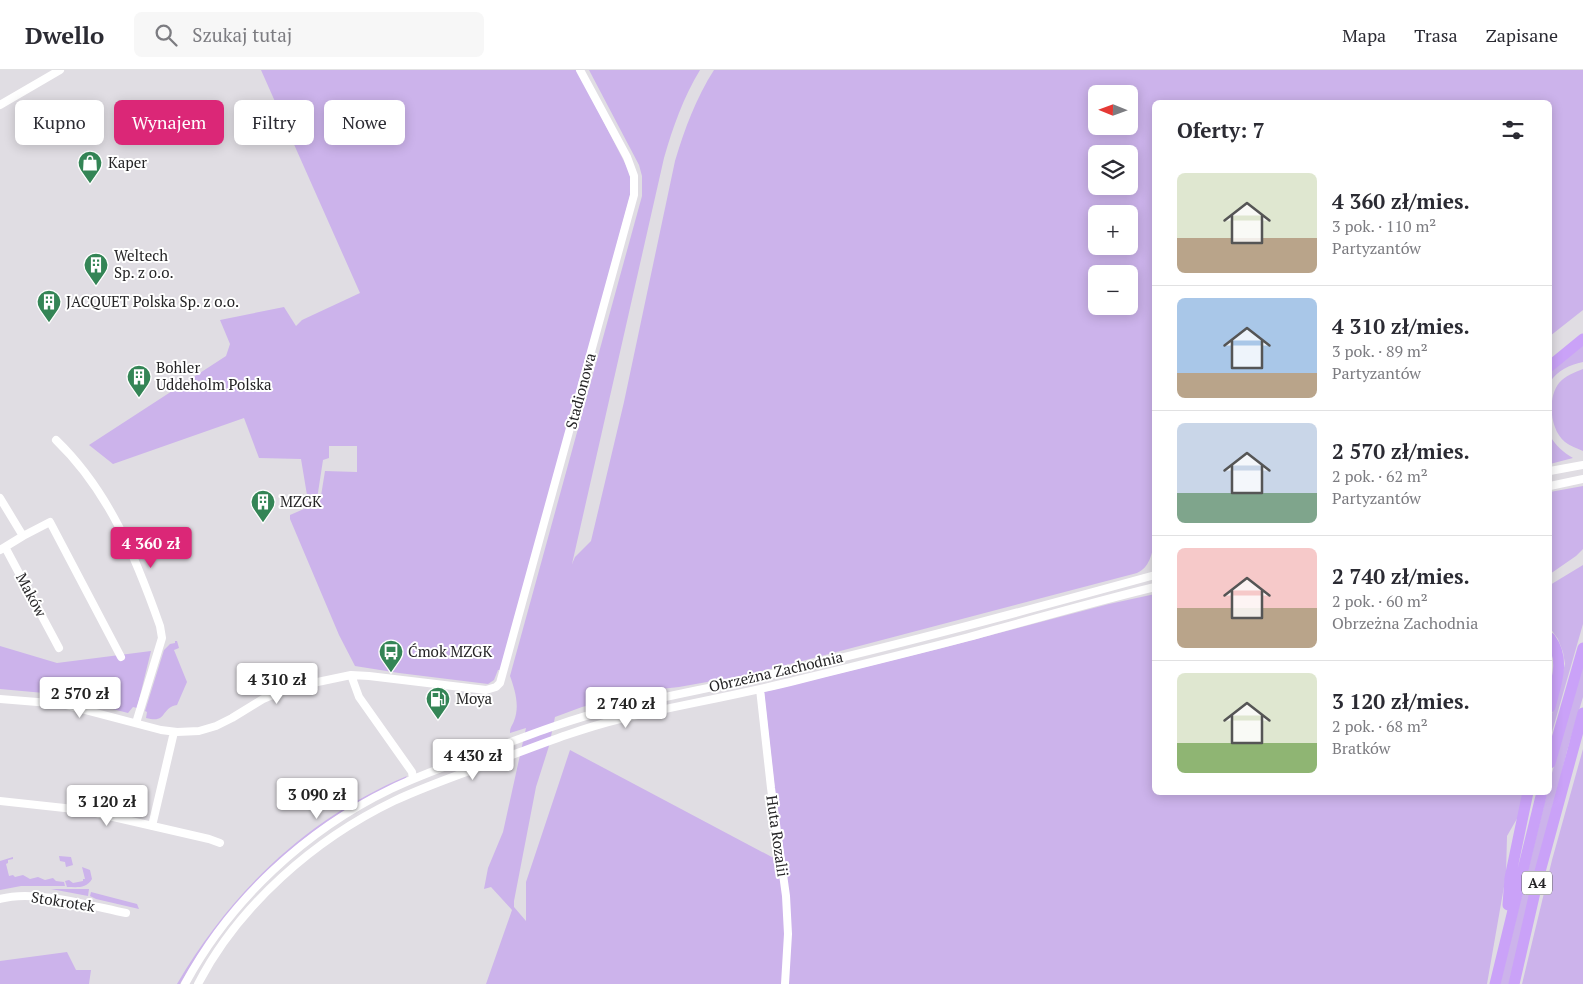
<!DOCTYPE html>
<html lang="pl">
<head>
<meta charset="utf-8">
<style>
  :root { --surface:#fff; --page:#f7f7f7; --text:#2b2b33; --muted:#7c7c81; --line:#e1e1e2; --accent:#db2777 }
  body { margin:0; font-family:"PT Serif",serif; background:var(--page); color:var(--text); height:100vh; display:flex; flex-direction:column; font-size:19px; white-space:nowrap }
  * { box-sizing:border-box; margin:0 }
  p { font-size:16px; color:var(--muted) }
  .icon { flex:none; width:28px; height:28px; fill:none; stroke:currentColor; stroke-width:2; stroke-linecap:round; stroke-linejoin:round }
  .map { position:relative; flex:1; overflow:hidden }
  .drawer { position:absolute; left:1152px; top:30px; width:400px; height:695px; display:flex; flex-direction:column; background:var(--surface); border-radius:8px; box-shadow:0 2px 12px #0003 }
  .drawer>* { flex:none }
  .guide { position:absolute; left:15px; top:30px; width:475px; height:45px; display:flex; gap:10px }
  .needle { width:32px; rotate:271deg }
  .controls { position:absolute; left:1088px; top:15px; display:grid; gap:10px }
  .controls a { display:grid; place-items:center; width:50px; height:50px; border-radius:8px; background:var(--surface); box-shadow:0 2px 12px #0003; font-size:25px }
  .price { position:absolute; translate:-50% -42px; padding:0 11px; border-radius:5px; background:#fff; color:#222; font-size:16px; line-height:32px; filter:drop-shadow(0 1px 2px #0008) }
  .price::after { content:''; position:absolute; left:50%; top:30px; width:15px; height:11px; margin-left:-8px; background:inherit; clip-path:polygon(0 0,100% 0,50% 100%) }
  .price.on { background:var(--accent); color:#fff }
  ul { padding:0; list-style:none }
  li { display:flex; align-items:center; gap:15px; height:125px; padding:0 25px }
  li+li { border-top:1px solid var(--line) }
  li span { display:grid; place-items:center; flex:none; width:140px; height:100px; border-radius:8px; color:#555 }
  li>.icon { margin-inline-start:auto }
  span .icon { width:60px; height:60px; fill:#fffc; stroke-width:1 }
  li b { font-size:21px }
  h2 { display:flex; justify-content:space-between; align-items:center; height:60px; padding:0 25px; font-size:21px }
  .tag { padding:0 18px; border-radius:8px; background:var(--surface); box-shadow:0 2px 12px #0003; font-size:18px; line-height:45px }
  .tag.on { background:var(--accent); color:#fff }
  header { display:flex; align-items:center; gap:30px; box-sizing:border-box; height:70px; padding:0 25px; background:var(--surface); border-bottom:1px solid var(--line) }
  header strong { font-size:24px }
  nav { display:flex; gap:28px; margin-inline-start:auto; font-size:18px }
  .search { width:350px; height:45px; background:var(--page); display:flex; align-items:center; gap:12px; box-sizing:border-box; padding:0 18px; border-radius:8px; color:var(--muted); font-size:19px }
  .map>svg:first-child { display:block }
  .green { fill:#ccb3eb; fill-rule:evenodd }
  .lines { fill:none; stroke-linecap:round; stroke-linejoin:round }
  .minor { stroke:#fff; stroke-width:8 }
  .highway { stroke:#caa2f8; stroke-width:11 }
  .labels { text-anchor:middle; stroke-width:4; stroke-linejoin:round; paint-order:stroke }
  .shield { fill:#fff; stroke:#666667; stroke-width:1 }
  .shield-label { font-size:14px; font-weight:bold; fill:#252426 }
  .poi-label { font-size:15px; fill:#252426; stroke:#fff; text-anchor:start }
  .street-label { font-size:15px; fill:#252426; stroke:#fff }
</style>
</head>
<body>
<header>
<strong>Dwello</strong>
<div class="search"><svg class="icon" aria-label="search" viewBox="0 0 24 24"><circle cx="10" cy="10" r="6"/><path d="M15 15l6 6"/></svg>Szukaj tutaj</div>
<nav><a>Mapa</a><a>Trasa</a><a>Zapisane</a></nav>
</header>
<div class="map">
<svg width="1583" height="914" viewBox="0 0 1583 914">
  <rect width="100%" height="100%" fill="#e0dde3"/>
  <path class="green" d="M261,0H577L629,101L632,116L630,126L501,600H498L494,610L488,614L399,603L355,596L339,565L290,449V445L320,432L325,401L357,402V376H329V388L323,390L317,429L301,436L300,432L307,425L301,389L259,388L244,348L113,394L89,375L226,286L230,274L220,250L284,237L296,256L302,250L360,223Z
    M589,0H700C683,28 673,57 664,88L572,494L575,487L591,471L624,332L675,91C685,58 696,28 714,0H1583V240L1550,266V32H1155V472C1151,485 1150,497 1137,503L806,590L746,605L679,617L651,620L582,637L555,647L549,676L536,717L514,831V837L526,851V812L570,680L783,793L764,622L942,578L1109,534L1155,524V722L1523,723L1518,747L1507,766L1506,805L1487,914H486L512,840L491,817L484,819L488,798L503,762L526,658L510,663C510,657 512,656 514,651C520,636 515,620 510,606L642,126V106L639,95ZM1096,24H1129V56H1096ZM1096,84H1129V116H1096ZM1096,144H1129V176H1096ZM1096,204H1129V236H1096Z
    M1583,274V292C1569,295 1558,300 1550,312V301Z
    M1583,299V381C1577,378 1570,376 1565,372C1550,360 1547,328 1559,313C1565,306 1575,302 1583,299Z
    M1550,366C1556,376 1563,382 1573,388L1550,394Z
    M1583,416V479L1576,486L1550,504V422Z
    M1583,495V554L1550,669V651L1565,594L1563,582L1558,569L1550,558V515Z
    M175,571H177L179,578L174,580L187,612L177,635C160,638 168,654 146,648L147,642L145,641L164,580L170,574L175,573Z
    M0,576L57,593L151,581L137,638L133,637L128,643L55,624L0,619Z
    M1583,593V627L1567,681L1510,914H1500L1547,723L1550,722V710Z
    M1583,679V914H1522L1552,790Z
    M407,706L405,709C383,720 361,730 341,743C273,786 220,845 180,914H177C231,821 308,748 407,706Z
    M59,786L71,787L73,795L66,797L65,792L60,791Z
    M13,787V789L8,790V793L6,794L9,806L13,805L15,807L23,805L30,809L38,807L45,810L53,808L56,811L64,812L65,816H21L0,820V791Z
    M82,797L90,800L92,809C86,819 77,817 67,817L65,811L69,810L73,813L83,811V809H85Z
    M51,819H89L88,826Z
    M91,822L137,834L139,839L96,829L90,826Z
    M67,882L76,900H91L89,914H0V891Z"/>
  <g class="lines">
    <path class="minor" d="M0,35L60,0
      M56,370C109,421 136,488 160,556L162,568L136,653
      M1550,401L1583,395
      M1550,416L1583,409
      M0,428L23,466L50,452L121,587
      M5,477L23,466
      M0,480L5,477L59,578
      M351,605L359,627L412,702L413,709
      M760,619L771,718L786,826L788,864L785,914
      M0,629L62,634L161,660L177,662L199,661L216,656L232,648L263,629L289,618L351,605L369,606L486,620L496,617L500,613L634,125V106L627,87L580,0
      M0,731L83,740L209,769L220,773
      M152,756L174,662
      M0,829C34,819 91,836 126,843
      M185,914C230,830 306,760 391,719C422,704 455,693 487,681C529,665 573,648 616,638C671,625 726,615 781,602C907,573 1031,539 1155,505
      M198,914C239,835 315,769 394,731C428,715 464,703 499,690C539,675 579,659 620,649C679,635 739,625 798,610C855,596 912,582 969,567C1031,550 1093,532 1155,517"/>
    <path class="highway" d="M1550,296L1583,269
      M1550,568C1566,590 1556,613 1550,637
      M1550,693L1583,578
      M1508,835L1510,808L1528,722
      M1495,914L1542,722
      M1514,914L1538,809L1583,643"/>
  </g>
  <defs>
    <symbol id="shop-pin" viewBox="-11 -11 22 30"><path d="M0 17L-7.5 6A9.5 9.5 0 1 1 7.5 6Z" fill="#348556" stroke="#fff"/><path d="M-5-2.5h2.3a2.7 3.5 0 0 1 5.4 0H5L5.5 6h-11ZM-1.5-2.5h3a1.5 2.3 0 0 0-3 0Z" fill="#fff"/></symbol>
    <symbol id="building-pin" viewBox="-11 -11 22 30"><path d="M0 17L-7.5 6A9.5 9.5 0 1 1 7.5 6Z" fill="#348556" stroke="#fff"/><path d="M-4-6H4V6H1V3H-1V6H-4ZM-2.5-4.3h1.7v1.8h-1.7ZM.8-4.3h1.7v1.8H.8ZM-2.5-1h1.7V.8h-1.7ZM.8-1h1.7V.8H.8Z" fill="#fff"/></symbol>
    <symbol id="bus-pin" viewBox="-11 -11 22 30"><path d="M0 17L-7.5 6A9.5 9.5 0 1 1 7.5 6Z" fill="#348556" stroke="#fff"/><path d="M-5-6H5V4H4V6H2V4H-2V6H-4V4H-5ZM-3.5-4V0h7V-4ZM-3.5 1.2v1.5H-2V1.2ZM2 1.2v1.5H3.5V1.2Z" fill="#fff"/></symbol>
    <symbol id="fuel-pin" viewBox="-11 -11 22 30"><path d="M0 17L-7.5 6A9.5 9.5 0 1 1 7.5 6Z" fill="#348556" stroke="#fff"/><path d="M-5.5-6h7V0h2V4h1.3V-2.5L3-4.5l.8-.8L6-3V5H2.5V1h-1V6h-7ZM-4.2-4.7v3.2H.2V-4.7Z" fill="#fff"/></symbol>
  </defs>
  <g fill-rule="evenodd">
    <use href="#shop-pin" x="76" y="79" width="28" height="38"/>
    <use href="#building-pin" x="82" y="181" width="28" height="38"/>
    <use href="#building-pin" x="35" y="218" width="28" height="38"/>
    <use href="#building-pin" x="125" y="293" width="28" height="38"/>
    <use href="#building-pin" x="249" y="418" width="28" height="38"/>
    <use href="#bus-pin" x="377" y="568" width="28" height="38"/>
    <use href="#fuel-pin" x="424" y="615" width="28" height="38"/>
  </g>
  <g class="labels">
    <rect class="shield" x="1522" y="801.5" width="30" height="23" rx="4"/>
    <g class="shield-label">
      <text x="1537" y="818">A4</text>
    </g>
    <g class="poi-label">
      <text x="108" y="98">Kaper</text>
      <text x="114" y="191">Weltech<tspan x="114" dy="17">Sp. z o.o.</tspan></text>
      <text x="66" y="237">JACQUET Polska Sp. z o.o.</text>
      <text x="156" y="303">Bohler<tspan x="156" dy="17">Uddeholm Polska</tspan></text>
      <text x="280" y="437">MZGK</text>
      <text x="408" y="587">Ćmok MZGK</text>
      <text x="456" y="634">Moya</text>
    </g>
    <g class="street-label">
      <text transform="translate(581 321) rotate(-75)" y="5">Stadionowa</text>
      <text transform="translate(31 525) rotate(62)" y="5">Maków</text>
      <text transform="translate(776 602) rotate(-13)" y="5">Obrzeżna Zachodnia</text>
      <text transform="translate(777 766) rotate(82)" y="5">Huta Rozalii</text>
      <text transform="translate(63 832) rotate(9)" y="5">Stokrotek</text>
    </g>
  </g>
</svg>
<div class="controls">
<a><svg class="needle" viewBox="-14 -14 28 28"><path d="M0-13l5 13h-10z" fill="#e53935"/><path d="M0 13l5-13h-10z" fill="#7c7c81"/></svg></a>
<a><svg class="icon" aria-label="layers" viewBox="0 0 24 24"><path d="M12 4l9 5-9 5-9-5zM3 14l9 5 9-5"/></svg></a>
<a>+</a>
<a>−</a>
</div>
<b class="price on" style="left:151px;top:499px">4 360 zł</b>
<b class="price" style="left:277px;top:635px">4 310 zł</b>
<b class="price" style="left:80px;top:649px">2 570 zł</b>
<b class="price" style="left:626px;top:659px">2 740 zł</b>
<b class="price" style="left:473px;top:711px">4 430 zł</b>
<b class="price" style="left:317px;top:750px">3 090 zł</b>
<b class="price" style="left:107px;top:757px">3 120 zł</b>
<div class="guide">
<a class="tag">Kupno</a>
<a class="tag on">Wynajem</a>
<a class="tag">Filtry</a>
<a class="tag">Nowe</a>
</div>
<section class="drawer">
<h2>Oferty: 7<svg class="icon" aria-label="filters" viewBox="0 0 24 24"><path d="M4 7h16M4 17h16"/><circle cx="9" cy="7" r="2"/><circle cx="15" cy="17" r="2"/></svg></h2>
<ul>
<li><span style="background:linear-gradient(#dfe7d0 65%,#b9a48a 0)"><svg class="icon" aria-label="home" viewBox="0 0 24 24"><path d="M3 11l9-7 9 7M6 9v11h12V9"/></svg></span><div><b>4 360 zł/mies.</b><p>3 pok. · 110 m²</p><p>Partyzantów</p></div></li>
<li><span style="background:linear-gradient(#a9c7e8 75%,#b9a48a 0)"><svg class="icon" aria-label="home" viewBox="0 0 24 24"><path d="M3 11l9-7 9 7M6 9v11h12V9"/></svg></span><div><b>4 310 zł/mies.</b><p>3 pok. · 89 m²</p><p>Partyzantów</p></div></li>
<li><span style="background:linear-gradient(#c9d6e8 70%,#7fa58c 0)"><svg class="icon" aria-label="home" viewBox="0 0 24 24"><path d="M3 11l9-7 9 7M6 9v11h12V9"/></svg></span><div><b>2 570 zł/mies.</b><p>2 pok. · 62 m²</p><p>Partyzantów</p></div></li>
<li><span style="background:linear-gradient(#f6c9c9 60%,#b9a48a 0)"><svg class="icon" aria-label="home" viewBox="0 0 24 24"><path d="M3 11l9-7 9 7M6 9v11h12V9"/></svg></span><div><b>2 740 zł/mies.</b><p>2 pok. · 60 m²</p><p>Obrzeżna Zachodnia</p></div></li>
<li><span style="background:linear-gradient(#dfe7d0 70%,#8fb573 0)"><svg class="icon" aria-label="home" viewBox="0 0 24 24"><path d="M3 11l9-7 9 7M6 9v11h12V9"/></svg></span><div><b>3 120 zł/mies.</b><p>2 pok. · 68 m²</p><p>Bratków</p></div></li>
</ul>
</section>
</div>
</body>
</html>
